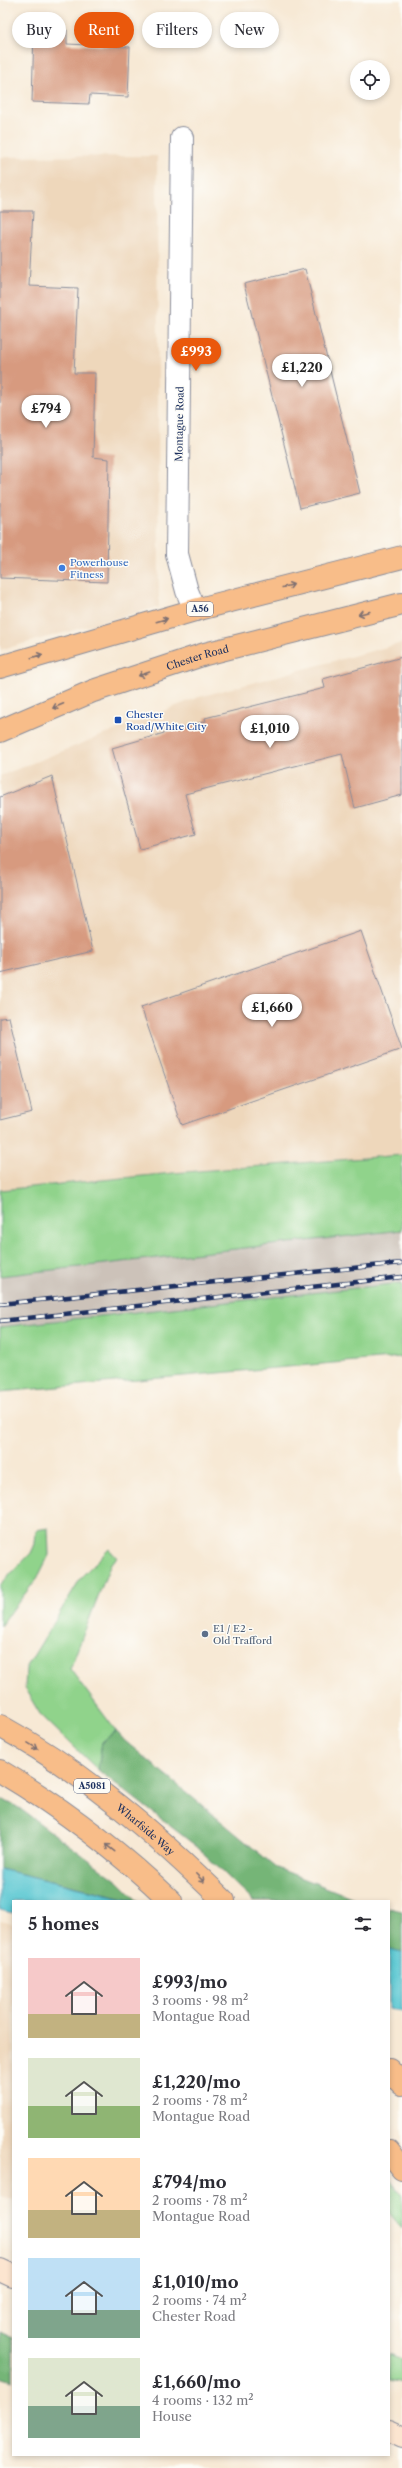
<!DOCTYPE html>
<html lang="en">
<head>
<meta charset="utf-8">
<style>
  :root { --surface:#fff; --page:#f7f7f7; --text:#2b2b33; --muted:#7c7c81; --accent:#ea580c }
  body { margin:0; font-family:"Libre Caslon Text",serif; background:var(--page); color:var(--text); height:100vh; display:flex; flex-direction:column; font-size:15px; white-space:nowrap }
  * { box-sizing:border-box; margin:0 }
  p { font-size:13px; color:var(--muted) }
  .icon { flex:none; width:22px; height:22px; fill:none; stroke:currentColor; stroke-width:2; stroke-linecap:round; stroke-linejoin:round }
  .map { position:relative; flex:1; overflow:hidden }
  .details { position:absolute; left:12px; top:1900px; width:378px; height:556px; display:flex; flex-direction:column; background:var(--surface); border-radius:0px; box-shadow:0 2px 6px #0003 }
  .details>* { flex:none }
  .guide { position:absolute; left:12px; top:12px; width:378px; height:36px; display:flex; gap:8px }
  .buttons { position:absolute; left:350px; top:60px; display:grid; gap:8px }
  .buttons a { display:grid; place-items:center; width:40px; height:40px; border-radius:50%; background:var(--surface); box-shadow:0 2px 6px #0003; font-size:20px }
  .price { position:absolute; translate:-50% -34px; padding:0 9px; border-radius:14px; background:#fff; color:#222; font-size:13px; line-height:26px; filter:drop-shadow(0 1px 2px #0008) }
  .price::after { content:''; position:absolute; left:50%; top:24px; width:12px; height:9px; margin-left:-6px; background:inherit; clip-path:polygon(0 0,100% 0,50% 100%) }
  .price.selected { background:var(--accent); color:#fff }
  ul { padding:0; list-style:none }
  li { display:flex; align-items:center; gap:12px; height:100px; padding:0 16px }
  li span { display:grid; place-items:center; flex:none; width:112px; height:80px; border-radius:0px; color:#555 }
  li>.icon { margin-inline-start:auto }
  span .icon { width:48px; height:48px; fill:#fffc; stroke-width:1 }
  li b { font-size:17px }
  h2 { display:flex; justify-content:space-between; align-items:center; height:48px; padding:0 16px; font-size:17px }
  .pill { padding:0 14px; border-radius:18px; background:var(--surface); box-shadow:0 2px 6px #0003; font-size:14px; line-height:36px }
  .pill.selected { background:var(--accent); color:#fff }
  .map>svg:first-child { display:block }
  .built { fill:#eed7bb }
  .industrial { fill:#ccc2b9 }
  .green { fill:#90d38b; stroke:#568174 }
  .forest { fill:#74b577; stroke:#48726a }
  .water { fill:#5ac7d2; stroke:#3a7b98 }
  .building { fill:#d79a7f }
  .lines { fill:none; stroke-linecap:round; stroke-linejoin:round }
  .street-casing { stroke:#898c9a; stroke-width:24 }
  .secondary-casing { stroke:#898c9a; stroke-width:24 }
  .highway-casing { stroke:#898c9a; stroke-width:24 }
  .street { stroke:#fff; stroke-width:22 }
  .secondary { stroke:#fce5d0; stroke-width:22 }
  .highway { stroke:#f8bd89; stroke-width:22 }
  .rail-casing { stroke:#1b2f5e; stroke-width:4.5 }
  .rail { stroke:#fdfcf7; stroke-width:3; stroke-dasharray:9; stroke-linecap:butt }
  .oneway { stroke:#7e6f71 }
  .shop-dot { fill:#3f7fe0; stroke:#fdfcf7; stroke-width:1.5 }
  .transit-dot { fill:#1a4fb4; stroke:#fdfcf7; stroke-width:1.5 }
  .service-dot { fill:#5c6f8a; stroke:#fdfcf7; stroke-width:1.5 }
  .labels { text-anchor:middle; stroke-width:3; stroke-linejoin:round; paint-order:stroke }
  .shield { fill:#fdfcf7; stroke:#5f6c8c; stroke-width:1 }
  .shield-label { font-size:9px; font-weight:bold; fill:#1b2f5e }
  .street-label { font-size:10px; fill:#1b2f5e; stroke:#fdfcf7 }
  .shop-label { font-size:10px; fill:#366cbe; stroke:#fdfcf7; text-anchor:start }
  .transit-label { font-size:10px; fill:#164399; stroke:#fdfcf7; text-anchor:start }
  .service-label { font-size:10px; fill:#4e5e75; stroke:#fdfcf7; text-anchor:start }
</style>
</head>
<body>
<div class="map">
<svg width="402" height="2468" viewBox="0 0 402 2468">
  <rect width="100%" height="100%" fill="#fdfcf7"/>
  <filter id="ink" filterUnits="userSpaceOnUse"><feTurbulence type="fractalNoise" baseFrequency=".025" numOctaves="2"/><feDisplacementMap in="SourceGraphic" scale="8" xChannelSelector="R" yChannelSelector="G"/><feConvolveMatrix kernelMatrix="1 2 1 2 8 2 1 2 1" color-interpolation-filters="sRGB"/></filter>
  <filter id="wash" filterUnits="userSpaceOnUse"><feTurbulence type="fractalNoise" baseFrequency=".012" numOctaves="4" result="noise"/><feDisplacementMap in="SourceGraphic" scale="16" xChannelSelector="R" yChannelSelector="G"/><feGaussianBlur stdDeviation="0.9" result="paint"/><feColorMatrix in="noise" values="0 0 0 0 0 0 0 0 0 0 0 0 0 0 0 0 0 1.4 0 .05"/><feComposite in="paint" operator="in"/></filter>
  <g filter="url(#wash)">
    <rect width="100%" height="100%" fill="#f7e9d5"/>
    <path class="built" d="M157,156L159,607L0,650V157Z
      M402,643V1155L0,1191V776L199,697Z
      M0,1921L13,1924V2200L0,2196Z"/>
    <path class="industrial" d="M402,1155V1357L0,1392V1191Z"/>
    <path class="green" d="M402,1155V1230L0,1276V1190L173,1173Z
      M402,1283V1357L0,1392V1327Z
      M48,1528L49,1555L38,1577L0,1626V1585L31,1553L35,1544L36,1530Z
      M109,1549L117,1558L111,1563L70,1669L116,1731L102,1742L98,1770L40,1714L25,1689L26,1668L82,1576Z
      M389,2178L402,2194V2228L389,2213Z
      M389,2354L402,2359V2383L389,2380Z"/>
    <path class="forest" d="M116,1731L125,1741L277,1868L361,1901H253L196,1846L98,1770L102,1742Z
      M0,1798L19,1808L119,1882L138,1901L0,1869Z
      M389,1908L402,1911V1952L389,1949Z
      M0,2332L13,2338V2381L0,2377Z"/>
    <path class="water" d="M0,1869L135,1901H13V1913L0,1910Z
      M389,1949L402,1952V2012L389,2009Z"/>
    <g id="blocks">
      <path class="building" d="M34,29L67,30V44L130,47L128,97L90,95L89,104L32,102Z
        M0,211H33L29,286L78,288L74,373H95L93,457L109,459L107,582L0,578Z
        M305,269L360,493L300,508L244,284Z
        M402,657V795L355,808L342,754L185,794L196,834L140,849L112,748L206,721L205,718L325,688L323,679Z
        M52,776L93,951L0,973V797Z
        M361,931L402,1049L182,1125L141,1007Z
        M9,1017L32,1112L0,1120V1018Z"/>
    </g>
  </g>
  <g filter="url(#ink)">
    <use href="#blocks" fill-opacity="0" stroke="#898c9a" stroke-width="1"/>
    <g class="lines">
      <defs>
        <path id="street" d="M182,138L177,554L187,591L195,610"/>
        <path id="secondary" d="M0,2270L13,2276
          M389,2431L402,2437"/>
        <g id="highway">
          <path d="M0,667L195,610L402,557"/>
          <path id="s1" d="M0,731L93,691L205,654L402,604"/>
          <path id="s2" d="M0,1726C84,1772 156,1834 224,1901"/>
          <path d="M0,1771C62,1808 120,1852 171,1901"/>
          <path d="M389,2070L402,2084"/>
          <path d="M389,2151L402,2168"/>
        </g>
      </defs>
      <use href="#street" class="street-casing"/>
      <use href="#secondary" class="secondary-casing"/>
      <use href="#highway" class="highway-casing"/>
      <use href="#street" class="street"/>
      <use href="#secondary" class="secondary"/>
      <use href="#highway" class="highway"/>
      <defs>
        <path id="rail" d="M0,1304L402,1263
          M0,1321L402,1277"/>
      </defs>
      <use href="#rail" class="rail-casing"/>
      <use href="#rail" class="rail"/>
    </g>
    <defs><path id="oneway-shaft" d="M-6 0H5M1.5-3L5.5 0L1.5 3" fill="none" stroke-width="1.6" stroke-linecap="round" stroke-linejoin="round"/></defs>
    <g class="oneway">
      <use href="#oneway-shaft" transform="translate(288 586) rotate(-15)"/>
      <use href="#oneway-shaft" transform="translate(364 613) rotate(166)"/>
      <use href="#oneway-shaft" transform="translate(162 620) rotate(-16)"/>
      <use href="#oneway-shaft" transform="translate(37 656) rotate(-16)"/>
      <use href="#oneway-shaft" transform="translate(144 674) rotate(161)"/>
      <use href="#oneway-shaft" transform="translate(58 706) rotate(157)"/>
      <use href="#oneway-shaft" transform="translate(33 1746) rotate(32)"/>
      <use href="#oneway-shaft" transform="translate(110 1848) rotate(-142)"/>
      <use href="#oneway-shaft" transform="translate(200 1878) rotate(45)"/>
    </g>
  </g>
  <circle class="shop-dot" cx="62" cy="568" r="4"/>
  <rect class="transit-dot" x="114" y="716" width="8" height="8" rx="2"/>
  <circle class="service-dot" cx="205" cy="1634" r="4"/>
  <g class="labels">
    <g class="shield">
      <rect x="187" y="602" width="26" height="14" rx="3"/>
      <rect x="74" y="1779" width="36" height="14" rx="3"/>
    </g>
    <g class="shield-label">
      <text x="200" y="612">A56</text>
      <text x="92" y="1789">A5081</text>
    </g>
    <g class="street-label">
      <text transform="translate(179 424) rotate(-89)" y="4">Montague Road</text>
      <text dy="4" stroke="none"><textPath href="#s1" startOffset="211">Chester Road</textPath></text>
      <text dy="4" stroke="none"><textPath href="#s2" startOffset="179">Wharfside Way</textPath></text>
    </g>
    <g class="shop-label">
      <text x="70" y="566">Powerhouse<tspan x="70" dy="12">Fitness</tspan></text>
    </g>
    <g class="transit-label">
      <text x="126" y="718">Chester<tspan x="126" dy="12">Road/White City</tspan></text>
    </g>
    <g class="service-label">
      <text x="213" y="1632">E1 / E2 -<tspan x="213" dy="12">Old Trafford</tspan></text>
    </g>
  </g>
</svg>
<div class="buttons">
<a><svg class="icon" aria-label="locate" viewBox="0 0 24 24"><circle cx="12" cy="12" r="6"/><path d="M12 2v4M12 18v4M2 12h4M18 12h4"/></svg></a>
</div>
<b class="price selected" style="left:196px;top:372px">£993</b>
<b class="price" style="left:302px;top:388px">£1,220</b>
<b class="price" style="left:46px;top:429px">£794</b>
<b class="price" style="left:270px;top:749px">£1,010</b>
<b class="price" style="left:272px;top:1028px">£1,660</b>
<div class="guide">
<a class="pill">Buy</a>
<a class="pill selected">Rent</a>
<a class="pill">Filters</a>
<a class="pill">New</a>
</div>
<section class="details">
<h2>5 homes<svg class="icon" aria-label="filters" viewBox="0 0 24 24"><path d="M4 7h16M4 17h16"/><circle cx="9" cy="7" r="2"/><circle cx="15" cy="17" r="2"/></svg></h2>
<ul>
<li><span style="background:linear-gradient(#f6c9c9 70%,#c2b280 0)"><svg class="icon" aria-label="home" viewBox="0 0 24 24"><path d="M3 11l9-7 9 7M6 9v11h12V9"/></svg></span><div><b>£993/mo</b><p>3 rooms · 98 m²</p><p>Montague Road</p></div></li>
<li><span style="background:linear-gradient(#dfe7d0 60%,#8fb573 0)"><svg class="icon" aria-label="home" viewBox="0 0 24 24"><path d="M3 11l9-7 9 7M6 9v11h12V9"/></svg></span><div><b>£1,220/mo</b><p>2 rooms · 78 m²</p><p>Montague Road</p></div></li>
<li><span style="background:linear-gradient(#ffd9b3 65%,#c2b280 0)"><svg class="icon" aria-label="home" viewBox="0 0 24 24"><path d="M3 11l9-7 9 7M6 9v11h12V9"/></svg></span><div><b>£794/mo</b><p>2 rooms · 78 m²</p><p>Montague Road</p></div></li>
<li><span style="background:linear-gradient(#bfe0f5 65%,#7fa58c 0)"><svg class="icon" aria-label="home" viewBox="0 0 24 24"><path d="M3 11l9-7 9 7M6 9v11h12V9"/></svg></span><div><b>£1,010/mo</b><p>2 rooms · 74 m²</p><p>Chester Road</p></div></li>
<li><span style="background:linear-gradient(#dfe7d0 60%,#7fa58c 0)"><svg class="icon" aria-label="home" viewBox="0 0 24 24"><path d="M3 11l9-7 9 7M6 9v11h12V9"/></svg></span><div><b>£1,660/mo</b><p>4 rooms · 132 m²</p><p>House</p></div></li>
</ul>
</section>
</div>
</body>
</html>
